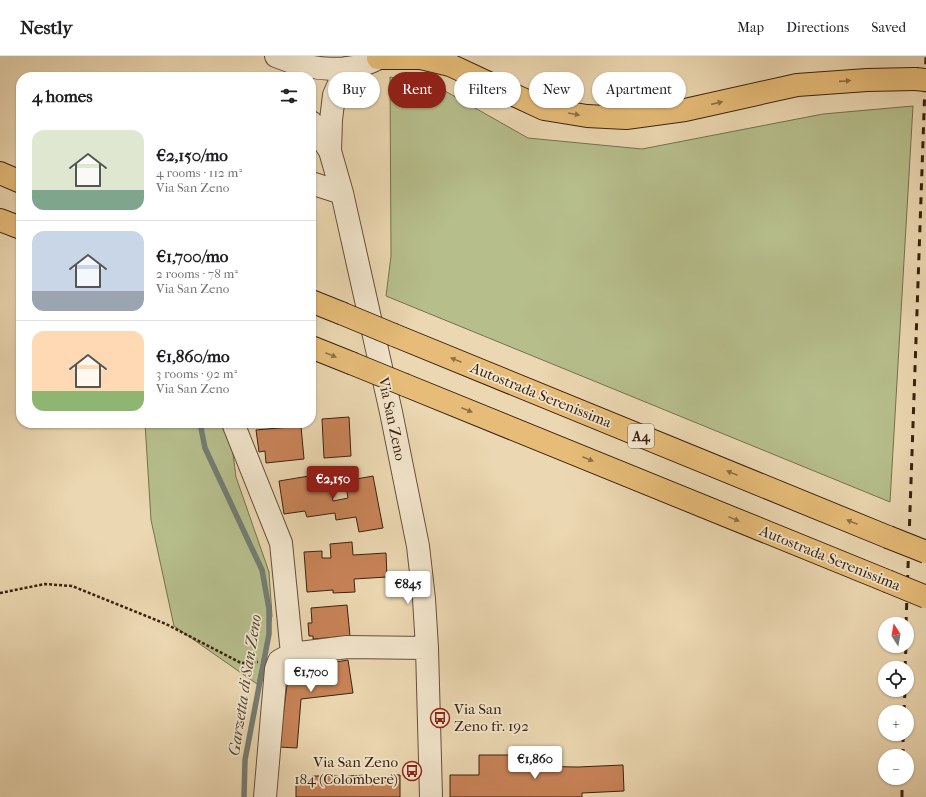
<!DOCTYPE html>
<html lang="en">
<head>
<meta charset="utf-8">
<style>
  :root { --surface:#fff; --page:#f2f2f2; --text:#202124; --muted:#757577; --line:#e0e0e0; --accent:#8f2418 }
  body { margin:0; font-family:"IM FELL French Canon",serif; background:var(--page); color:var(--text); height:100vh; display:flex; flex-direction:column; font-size:15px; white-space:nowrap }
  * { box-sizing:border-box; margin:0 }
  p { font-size:13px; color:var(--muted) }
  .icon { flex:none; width:22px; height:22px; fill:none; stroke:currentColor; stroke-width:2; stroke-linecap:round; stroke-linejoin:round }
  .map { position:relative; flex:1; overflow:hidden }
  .panel { position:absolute; left:16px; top:16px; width:300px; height:356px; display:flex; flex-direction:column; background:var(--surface); border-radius:16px; box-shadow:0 1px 3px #0004 }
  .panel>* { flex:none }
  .guide { position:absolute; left:328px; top:16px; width:380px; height:36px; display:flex; gap:8px }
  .needle { width:26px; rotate:349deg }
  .buttons { position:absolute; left:878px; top:561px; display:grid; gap:8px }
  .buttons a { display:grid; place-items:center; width:36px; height:36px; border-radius:50%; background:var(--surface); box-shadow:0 1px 3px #0004; font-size:20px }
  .price { position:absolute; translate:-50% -34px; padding:0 9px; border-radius:4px; background:#fff; color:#222; font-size:13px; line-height:26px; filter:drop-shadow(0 1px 2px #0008) }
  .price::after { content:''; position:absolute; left:50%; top:24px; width:12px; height:9px; margin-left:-6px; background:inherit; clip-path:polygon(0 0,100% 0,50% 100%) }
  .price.current { background:var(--accent); color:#fff }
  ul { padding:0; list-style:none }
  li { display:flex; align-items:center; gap:12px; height:100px; padding:0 16px }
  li+li { border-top:1px solid var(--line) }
  li span { display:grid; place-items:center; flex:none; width:112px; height:80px; border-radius:12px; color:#555 }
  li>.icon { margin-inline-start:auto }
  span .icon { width:48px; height:48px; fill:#fffc; stroke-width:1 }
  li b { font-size:17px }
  h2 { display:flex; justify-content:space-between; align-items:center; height:48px; padding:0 16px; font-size:17px }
  .chip { padding:0 14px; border-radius:18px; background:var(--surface); box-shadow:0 1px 3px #0004; font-size:14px; line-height:36px }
  .chip.current { background:var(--accent); color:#fff }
  header { display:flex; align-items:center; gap:24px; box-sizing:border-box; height:56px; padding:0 20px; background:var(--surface); border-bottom:1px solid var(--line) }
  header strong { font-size:19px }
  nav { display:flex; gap:22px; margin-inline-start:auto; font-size:14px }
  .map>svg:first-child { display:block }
  .green { fill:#b6be8c; stroke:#78704e }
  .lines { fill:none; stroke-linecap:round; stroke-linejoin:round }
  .stream { stroke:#747c72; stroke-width:5.5 }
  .building { fill:#c88357; stroke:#3b2210 }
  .minor-casing { stroke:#674f38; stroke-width:24 }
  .highway-casing { stroke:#3b2210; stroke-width:24 }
  .path { stroke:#3b2210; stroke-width:2.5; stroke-dasharray:3 2; stroke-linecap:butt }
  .minor { stroke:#f2e5cc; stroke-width:22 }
  .highway { stroke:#e6bc78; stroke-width:22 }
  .rail { stroke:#3b2210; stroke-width:3; stroke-dasharray:7 7; stroke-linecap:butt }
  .highway-bridge-casing { stroke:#3b2210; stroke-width:24; stroke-linecap:butt }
  .highway-bridge { stroke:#e6bc78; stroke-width:22 }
  .oneway { fill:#906f44 }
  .labels { text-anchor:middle; stroke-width:3.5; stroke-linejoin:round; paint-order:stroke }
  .shield { fill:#f2e5cc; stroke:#725c48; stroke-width:1 }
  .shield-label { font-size:14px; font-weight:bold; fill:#3b2210 }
  .street-label { font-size:15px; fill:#3b2210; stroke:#f2e5cc }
  .poi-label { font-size:15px; fill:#3b2210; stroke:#f2e5cc; text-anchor:start }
  .water-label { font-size:16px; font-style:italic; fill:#534839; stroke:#f2e5cc }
</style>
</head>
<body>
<header>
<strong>Nestly</strong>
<nav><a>Map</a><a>Directions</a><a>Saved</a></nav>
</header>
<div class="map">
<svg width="926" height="741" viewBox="0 0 926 741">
  <rect width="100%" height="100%" fill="#ebd7b1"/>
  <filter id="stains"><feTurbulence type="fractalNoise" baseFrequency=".005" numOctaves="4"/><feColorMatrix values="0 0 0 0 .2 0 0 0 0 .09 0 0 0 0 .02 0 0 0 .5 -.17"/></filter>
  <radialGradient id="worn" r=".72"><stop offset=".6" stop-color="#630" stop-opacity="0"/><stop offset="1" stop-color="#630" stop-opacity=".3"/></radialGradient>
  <path class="green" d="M390,21L438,31L528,82L642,93L823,58L913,50L890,446L386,240L391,200Z
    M145,367H229L236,421L269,516L272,560L257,628L174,570L151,464Z"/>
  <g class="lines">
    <path class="stream" d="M200,367L205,392L262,514L269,553V578L245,704L244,741"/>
  </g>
  <path class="building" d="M349,361L351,400L324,402L322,363Z
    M301,370L304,403L266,407L265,395L259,396L256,374Z
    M327,417L333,445L348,442L345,425L373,420L383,472L359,476L356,461L336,464L335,457L307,461L305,455L284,458L279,425Z
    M352,486L353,499L386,497L387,521L354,523L355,536L333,537V534L307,536L304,496L322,495V502H331L330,488Z
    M347,549L350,580L313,583V580H309L308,567H312L311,552Z
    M348,604L353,637L301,643L297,692L279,691L289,614Z
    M479,699H517V710L578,711L623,709L624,735L582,737V741H450V719H479Z
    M367,719V726L391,725V719H400V741H296V725L312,724V720H338L339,726H348V720Z"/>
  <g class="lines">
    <defs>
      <path id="minor" d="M276,0C309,14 350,20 382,0
        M346,12L334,39L331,64L330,95L342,137L391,356L418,490L424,543L427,592L431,741
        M311,66L330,95
        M311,127L342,137
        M233,367L281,487L292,598
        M265,741L276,613L279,605L292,598L347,591L427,592"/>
      <path id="highway" d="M378,2H421L450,9L544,53L587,60L626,62L685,54L797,29L867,24L915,23
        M0,117L21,126
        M0,164L21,172
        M311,245L341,257
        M394,279L888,481
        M311,291L351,307
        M405,329L887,525"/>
    </defs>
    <use href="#minor" class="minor-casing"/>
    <use href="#highway" class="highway-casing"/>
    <path class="path" d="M0,537L45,528L72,530L166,568L241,607L258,606"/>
    <use href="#minor" class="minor"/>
    <use href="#highway" class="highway"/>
    <path class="rail" d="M906,568L926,0
      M905,612L906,590
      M904,656L905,634
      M903,700V678
      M902,741V722"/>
    <defs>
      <path id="highway-bridge" d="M915,23L926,24
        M341,257L394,279
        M351,307L405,329
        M888,481L926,496
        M887,525L926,541"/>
    </defs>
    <use href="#highway-bridge" class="highway-bridge-casing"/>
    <use href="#highway-bridge" class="highway-bridge"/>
  </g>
  <defs><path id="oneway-solid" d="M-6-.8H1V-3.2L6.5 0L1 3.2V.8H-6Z"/></defs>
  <g class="oneway">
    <use href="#oneway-solid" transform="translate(845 25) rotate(-4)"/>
    <use href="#oneway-solid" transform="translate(717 47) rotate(-13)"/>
    <use href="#oneway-solid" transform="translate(574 58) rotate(10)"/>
    <use href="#oneway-solid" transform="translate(331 299) rotate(22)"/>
    <use href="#oneway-solid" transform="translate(456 304) rotate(-158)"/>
    <use href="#oneway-solid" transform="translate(467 354) rotate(22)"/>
    <use href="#oneway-solid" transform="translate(588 403) rotate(22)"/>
    <use href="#oneway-solid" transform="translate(732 417) rotate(-158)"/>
    <use href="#oneway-solid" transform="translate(734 463) rotate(22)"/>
    <use href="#oneway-solid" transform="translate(852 466) rotate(-158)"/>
  </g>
  <defs>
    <symbol id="bus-ring" viewBox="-11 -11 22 22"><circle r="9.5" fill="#f2e5cc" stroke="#8f2418" stroke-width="1.5"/><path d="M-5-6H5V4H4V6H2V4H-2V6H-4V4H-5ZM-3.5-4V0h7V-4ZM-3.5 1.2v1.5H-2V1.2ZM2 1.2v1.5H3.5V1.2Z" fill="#8f2418"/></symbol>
  </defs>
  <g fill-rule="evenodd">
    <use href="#bus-ring" x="429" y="651" width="22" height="22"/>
    <use href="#bus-ring" x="401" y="704" width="22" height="22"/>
  </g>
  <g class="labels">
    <rect class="shield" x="628" y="368" width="26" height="24" rx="3"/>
    <g class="shield-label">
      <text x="641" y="385">A4</text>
    </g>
    <g class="street-label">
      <text transform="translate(541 339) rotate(22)" y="5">Autostrada Serenissima</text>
      <text transform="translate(392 363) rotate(78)" y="5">Via San Zeno</text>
      <text transform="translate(830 502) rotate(22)" y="5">Autostrada Serenissima</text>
    </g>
    <g class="poi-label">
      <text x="454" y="658">Via San<tspan x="454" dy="17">Zeno fr. 192</tspan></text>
      <text x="398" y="711" text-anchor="end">Via San Zeno<tspan x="398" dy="17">184 (Colombere)</tspan></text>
    </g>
    <g class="water-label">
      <text transform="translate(244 629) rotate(-81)" y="6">Garzetta di San Zeno</text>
    </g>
  </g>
  <rect width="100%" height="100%" filter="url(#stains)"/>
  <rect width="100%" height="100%" fill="url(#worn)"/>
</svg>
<div class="buttons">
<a><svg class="needle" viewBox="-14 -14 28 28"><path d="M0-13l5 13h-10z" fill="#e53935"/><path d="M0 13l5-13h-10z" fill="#757577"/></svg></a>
<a><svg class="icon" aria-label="locate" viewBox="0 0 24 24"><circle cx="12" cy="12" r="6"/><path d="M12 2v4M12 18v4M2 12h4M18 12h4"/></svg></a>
<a>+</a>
<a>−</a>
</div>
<b class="price current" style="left:333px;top:444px">€2,150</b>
<b class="price" style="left:408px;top:549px">€845</b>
<b class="price" style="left:311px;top:637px">€1,700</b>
<b class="price" style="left:535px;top:724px">€1,860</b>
<div class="guide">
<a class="chip">Buy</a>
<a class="chip current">Rent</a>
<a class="chip">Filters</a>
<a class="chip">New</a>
<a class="chip">Apartment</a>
</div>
<section class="panel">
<h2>4 homes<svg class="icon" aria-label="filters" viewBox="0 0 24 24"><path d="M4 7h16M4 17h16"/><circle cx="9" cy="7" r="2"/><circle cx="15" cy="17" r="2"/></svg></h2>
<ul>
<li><span style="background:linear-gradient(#dfe7d0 75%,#7fa58c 0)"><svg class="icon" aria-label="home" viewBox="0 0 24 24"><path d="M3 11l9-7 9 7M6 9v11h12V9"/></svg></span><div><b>€2,150/mo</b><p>4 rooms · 112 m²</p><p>Via San Zeno</p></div></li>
<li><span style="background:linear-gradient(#c9d6e8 75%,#9aa5b1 0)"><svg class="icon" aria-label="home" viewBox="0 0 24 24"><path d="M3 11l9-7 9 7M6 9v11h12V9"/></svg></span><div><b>€1,700/mo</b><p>2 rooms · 78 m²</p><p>Via San Zeno</p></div></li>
<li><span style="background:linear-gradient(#ffd9b3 75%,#8fb573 0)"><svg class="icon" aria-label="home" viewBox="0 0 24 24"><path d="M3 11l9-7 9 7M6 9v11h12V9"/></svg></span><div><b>€1,860/mo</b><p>3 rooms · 92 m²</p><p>Via San Zeno</p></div></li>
</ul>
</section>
</div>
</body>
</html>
